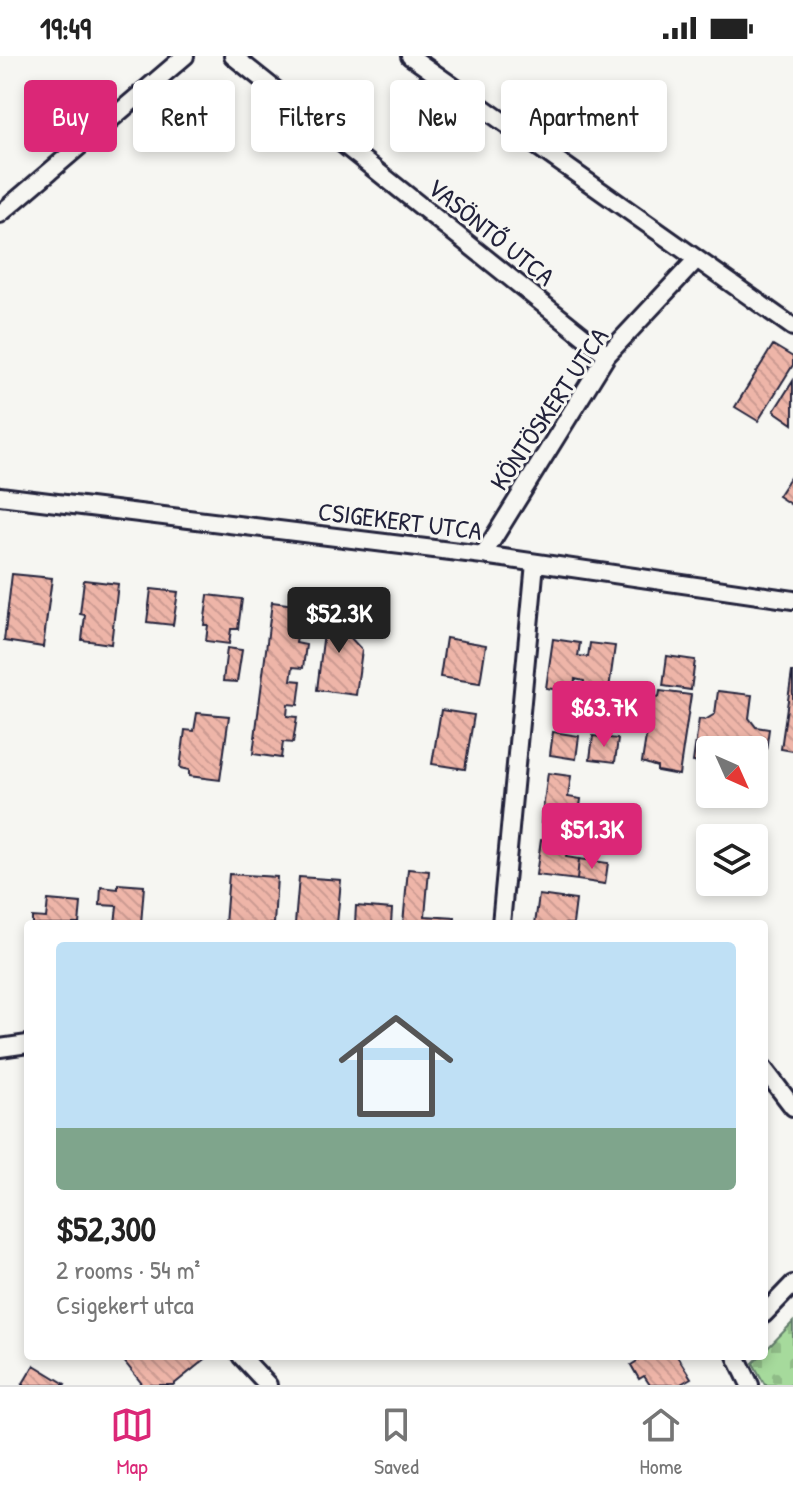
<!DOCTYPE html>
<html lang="en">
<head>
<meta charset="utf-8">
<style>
  :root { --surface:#fff; --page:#f6f6f6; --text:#222; --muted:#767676; --line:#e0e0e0; --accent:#db2777 }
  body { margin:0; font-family:"Patrick Hand",sans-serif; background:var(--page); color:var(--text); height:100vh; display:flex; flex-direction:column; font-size:30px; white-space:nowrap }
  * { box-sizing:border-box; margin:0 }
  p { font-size:26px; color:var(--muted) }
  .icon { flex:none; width:44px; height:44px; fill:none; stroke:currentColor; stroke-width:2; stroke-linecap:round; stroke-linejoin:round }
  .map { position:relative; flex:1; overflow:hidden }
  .details { position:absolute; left:24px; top:864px; width:744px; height:440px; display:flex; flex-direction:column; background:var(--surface); border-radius:8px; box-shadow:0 4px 12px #0003 }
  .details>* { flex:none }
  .top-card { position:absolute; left:24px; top:24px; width:746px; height:72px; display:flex; gap:16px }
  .needle { width:52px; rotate:135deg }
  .fabs { position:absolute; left:696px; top:680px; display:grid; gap:16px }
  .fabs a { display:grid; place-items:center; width:72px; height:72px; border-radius:8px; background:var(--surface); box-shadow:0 4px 12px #0003; font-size:40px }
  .price { position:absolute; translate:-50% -68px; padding:0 18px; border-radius:8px; background:var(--accent); color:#fff; font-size:26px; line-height:52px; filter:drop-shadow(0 2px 4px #0008) }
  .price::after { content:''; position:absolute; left:50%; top:48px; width:24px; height:18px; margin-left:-12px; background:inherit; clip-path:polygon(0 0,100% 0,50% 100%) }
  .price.on { background:#222; color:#fff }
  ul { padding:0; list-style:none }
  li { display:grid; align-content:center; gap:16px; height:424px; padding:0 32px }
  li+li { border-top:2px solid var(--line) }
  li span { display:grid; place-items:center; height:248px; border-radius:8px; color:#555 }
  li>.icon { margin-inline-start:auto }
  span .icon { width:144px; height:144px; fill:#fffc; stroke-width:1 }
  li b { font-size:34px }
  .chip { padding:0 28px; border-radius:8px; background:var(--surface); box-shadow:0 4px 12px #0003; font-size:28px; line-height:72px }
  .chip.on { background:var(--accent); color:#fff }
  .status { display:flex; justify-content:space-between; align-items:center; height:56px; padding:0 40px; background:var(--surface); direction:ltr }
  .status svg { height:22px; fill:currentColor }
  .tab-bar { display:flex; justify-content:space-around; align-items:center; height:112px; border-top:2px solid var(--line); background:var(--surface); font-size:22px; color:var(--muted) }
  .tab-bar a { display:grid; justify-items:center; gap:4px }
  .tab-bar .on { color:var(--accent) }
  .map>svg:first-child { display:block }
  .cemetery { fill:url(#cemetery-stones); stroke:#647e6c; stroke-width:2 }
  .building { fill:url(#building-back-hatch); stroke:#22223b; stroke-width:2 }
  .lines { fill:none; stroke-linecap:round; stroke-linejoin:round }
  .minor-casing { stroke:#22223b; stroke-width:22 }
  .minor { stroke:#f6f6f2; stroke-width:16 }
  .labels { text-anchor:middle; stroke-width:6; stroke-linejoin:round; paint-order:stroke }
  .street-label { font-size:26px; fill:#22223b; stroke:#f6f6f2 }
</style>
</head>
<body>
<div class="status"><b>19:49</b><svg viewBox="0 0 49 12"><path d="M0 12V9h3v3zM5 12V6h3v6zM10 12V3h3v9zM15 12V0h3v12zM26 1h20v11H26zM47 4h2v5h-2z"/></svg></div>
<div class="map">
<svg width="793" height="1329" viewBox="0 0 793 1329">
  <defs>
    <pattern id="cemetery-stones" width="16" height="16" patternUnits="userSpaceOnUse" patternTransform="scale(2)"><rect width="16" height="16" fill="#a6da9c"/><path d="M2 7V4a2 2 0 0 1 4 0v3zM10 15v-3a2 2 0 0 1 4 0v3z" fill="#8fbb87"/></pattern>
    <pattern id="building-back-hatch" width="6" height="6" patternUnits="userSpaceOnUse" patternTransform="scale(2)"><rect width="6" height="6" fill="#eeb5a8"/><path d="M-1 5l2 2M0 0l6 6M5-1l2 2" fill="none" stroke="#cc9b92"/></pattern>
  </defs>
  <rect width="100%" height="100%" fill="#f6f6f2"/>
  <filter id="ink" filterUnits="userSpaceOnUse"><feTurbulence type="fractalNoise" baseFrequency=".0125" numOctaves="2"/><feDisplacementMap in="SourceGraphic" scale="16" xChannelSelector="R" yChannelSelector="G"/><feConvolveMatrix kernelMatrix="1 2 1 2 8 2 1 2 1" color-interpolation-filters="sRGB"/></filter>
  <g filter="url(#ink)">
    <path class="cemetery" d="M793,1266V1329H765L753,1307L760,1300H764V1296Z"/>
    <path class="building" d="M773,289L793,301V309L758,365L735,351Z
      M793,325V368L774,355Z
      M793,417V450L778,440Z
      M12,518L52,522L43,591L4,585Z
      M84,524L118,528L111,588L82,584L85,559L80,558Z
      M151,533L178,536L173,569L147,566Z
      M208,539L242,543L238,573H231L229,588L206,585L208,569H204Z
      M272,546L311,551L308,575L298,574L296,587L306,589L303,612L293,611L291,624L301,625L298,649L288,648L287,660L297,661L293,687L283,686L281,702L253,698Z
      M327,551L352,553L348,579L362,594L356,639L317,634Z
      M446,582L486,589L480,627L440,621Z
      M553,583L580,587L578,600L588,601L590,587L615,590L608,640L583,637L584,625L575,623L573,636L546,632Z
      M227,592L242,594L237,626L223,625Z
      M667,600L695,604L691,634L663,630Z
      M792,616H793V695L781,693Z
      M660,635L691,639L679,719L657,715V711L642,706L648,668L642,667L646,639L659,641Z
      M718,635L752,639L749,662L756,671L769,673L763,716L754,715V694H710V723H706V717L699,707L693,706L699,663L705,664L715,658Z
      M441,654L474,659L465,713L432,708Z
      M197,657L229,660L220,724L189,720V714L180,712L185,674L194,675Z
      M553,676L579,680L576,703L550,699Z
      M593,680L618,683L615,706L590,703Z
      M548,717L571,720L568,741L581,743L577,773L541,767Z
      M541,784L568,787L566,801L579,803L577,824L536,819Z
      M579,803L608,807L605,828L577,824Z
      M408,813L429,815L425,860L455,862L454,868H403Z
      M229,818L277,821L274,868H225Z
      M299,821L341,824L337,868H295Z
      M118,828L144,830L141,868H115L117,850L100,849L101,831L118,833Z
      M539,839L576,844L573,868H535Z
      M48,844L81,847L79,868H32V861L46,862Z
      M356,850L392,853L391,868H355Z
      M120,1300H209L173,1329H143Z
      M645,1300H677L691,1322L679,1329H650L644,1320L639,1323L631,1309Z
      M34,1309L65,1328L64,1329H22Z"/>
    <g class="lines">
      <defs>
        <path id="minor" d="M233,0L607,299
          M410,0L793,271
          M0,158L185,0
          M0,440L483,499L793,544
          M483,499L607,299L696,204
          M501,868L535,507
          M0,992L28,988
          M764,1013L793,1051
          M764,1258L793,1228
          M241,1300L268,1329
          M736,1300L750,1329"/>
      </defs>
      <use href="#minor" class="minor-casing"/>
      <use href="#minor" class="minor"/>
    </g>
  </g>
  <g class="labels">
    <g class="street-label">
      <text transform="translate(491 176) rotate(39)" y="9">VASÖNTŐ UTCA</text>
      <text transform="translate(549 353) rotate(-56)" y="9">KÖNTÖSKERT UTCA</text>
      <text transform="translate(400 465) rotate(7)" y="9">CSIGEKERT UTCA</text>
    </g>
  </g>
</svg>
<div class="fabs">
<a><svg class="needle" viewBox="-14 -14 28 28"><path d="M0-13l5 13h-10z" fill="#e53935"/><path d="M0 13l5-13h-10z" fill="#767676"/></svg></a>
<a><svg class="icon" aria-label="layers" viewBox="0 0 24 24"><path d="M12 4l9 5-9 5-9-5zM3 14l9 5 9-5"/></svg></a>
</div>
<b class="price on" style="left:339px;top:599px">$52.3K</b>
<b class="price" style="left:604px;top:693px">$63.7K</b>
<b class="price" style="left:592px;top:815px">$51.3K</b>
<div class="top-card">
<a class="chip on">Buy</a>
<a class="chip">Rent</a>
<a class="chip">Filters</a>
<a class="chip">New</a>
<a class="chip">Apartment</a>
</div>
<section class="details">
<ul>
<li><span style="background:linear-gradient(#bfe0f5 75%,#7fa58c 0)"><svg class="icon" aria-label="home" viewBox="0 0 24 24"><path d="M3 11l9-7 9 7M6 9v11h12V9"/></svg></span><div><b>$52,300</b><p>2 rooms · 54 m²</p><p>Csigekert utca</p></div></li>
</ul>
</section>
</div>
<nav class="tab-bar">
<a class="on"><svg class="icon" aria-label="map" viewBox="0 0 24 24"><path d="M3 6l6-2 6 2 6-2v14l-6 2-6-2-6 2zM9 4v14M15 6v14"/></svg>Map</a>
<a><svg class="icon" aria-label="saved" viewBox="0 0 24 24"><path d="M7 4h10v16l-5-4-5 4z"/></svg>Saved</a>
<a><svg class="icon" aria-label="home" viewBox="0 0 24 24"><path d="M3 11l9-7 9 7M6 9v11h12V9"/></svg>Home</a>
</nav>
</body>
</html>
